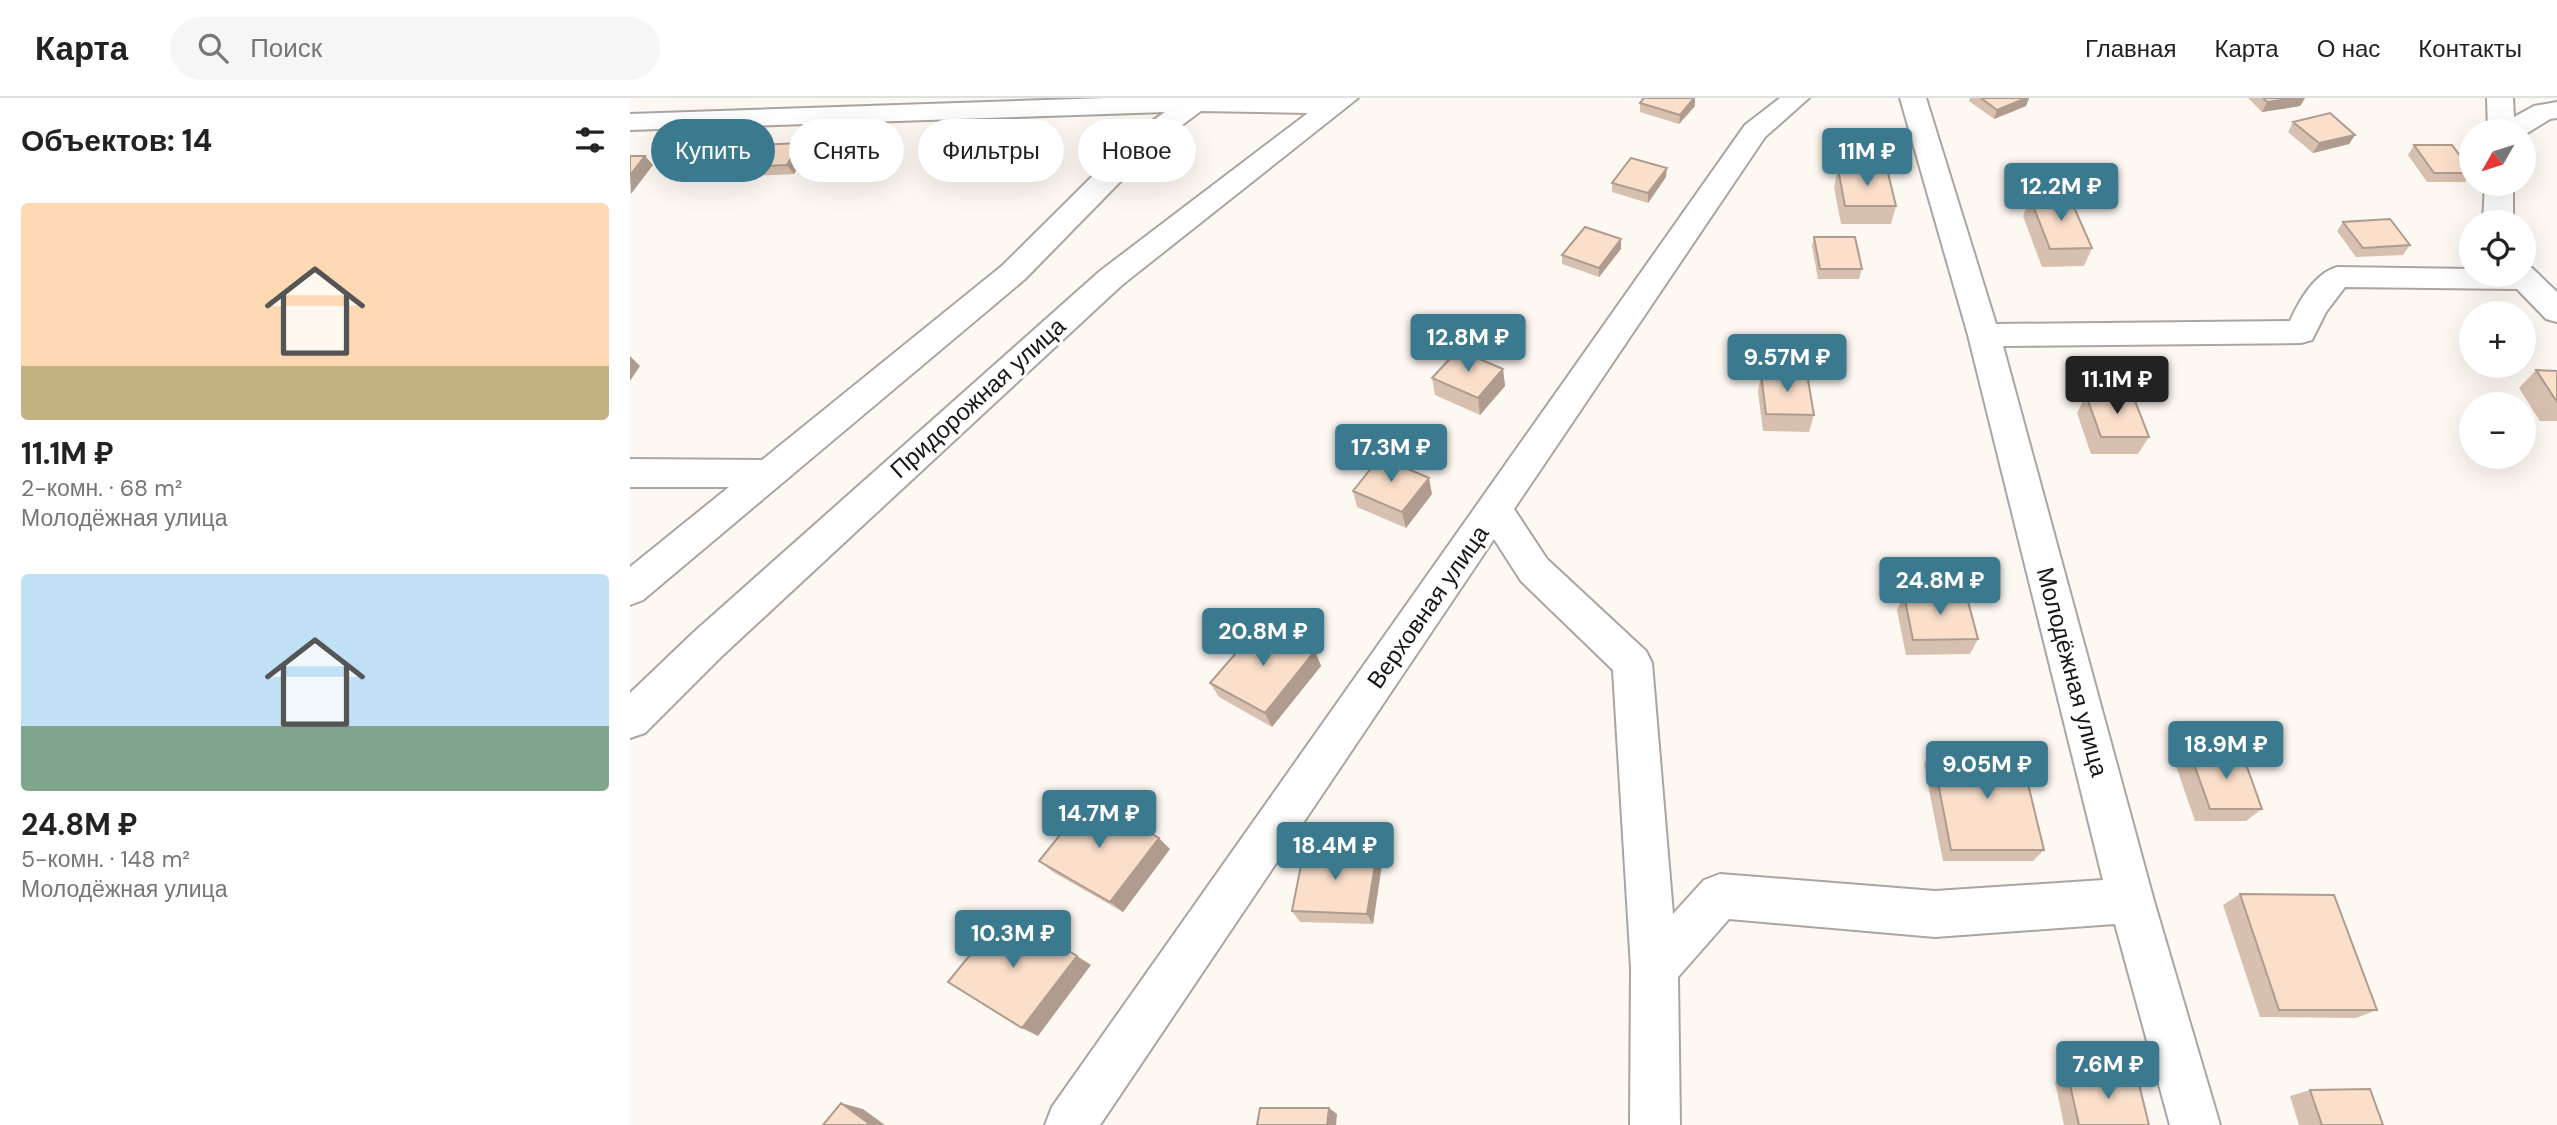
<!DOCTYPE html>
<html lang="ru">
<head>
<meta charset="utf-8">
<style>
  :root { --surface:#fff; --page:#f6f6f6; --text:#222; --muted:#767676; --line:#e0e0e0; --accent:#3b798f }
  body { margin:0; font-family:"DM Sans",sans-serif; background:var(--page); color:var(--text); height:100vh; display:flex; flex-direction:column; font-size:26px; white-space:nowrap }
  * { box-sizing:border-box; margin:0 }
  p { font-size:23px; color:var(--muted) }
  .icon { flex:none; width:38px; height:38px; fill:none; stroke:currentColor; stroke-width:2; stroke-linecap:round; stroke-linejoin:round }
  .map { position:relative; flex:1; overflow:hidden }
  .panel { display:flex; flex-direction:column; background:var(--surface); width:630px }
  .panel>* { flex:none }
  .top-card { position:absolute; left:21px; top:21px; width:665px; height:63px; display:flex; gap:14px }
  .needle { width:46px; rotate:231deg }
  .controls { position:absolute; left:1829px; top:21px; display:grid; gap:14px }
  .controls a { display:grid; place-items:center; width:77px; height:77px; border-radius:50%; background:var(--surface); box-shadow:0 7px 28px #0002; font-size:35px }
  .price { position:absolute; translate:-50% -60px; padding:0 16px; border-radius:7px; background:var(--accent); color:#fff; font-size:23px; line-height:46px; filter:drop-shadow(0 2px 4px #0008) }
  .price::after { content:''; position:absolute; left:50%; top:42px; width:21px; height:16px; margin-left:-10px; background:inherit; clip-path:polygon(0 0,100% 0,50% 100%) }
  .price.current { background:#222; color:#fff }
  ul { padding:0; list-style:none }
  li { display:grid; align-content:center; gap:14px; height:371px; padding:0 21px }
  li span { display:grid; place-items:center; height:217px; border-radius:7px; color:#555 }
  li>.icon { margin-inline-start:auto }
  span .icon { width:126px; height:126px; fill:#fffc; stroke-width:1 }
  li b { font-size:30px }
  h2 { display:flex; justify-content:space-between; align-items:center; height:84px; padding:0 21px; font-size:30px }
  .pill { padding:0 24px; border-radius:32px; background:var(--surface); box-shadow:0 7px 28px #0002; font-size:24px; line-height:63px }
  .pill.current { background:var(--accent); color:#fff }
  header { display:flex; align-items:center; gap:42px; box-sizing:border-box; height:98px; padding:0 35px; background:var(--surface); border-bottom:2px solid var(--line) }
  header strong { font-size:33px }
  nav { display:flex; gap:38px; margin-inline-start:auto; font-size:24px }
  .search { width:490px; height:63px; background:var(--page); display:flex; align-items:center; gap:18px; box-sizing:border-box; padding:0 24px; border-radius:38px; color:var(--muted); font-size:26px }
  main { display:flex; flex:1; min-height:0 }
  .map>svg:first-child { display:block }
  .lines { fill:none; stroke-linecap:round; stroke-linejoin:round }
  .minor-casing { stroke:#aba5a1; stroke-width:4 }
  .minor { fill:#fff; fill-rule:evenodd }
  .wall { fill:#d7c0af }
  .shaded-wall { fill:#af9c8e }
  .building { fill:#fadfcb; stroke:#af9c8e; stroke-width:2 }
  .labels { text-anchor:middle; stroke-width:6; stroke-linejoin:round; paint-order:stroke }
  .street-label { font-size:24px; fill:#191615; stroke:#fff }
</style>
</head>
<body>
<header>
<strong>Карта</strong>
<div class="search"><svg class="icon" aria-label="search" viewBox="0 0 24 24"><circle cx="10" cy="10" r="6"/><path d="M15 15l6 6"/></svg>Поиск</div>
<nav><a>Главная</a><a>Карта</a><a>О нас</a><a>Контакты</a></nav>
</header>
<main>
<section class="panel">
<h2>Объектов: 14<svg class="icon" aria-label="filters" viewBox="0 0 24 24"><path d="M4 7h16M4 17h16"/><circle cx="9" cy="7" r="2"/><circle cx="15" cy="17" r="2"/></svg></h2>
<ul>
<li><span style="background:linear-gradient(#ffd9b3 75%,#c2b280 0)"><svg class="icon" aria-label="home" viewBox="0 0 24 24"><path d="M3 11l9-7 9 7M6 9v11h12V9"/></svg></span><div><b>11.1M ₽</b><p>2-комн. · 68 m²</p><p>Молодёжная улица</p></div></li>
<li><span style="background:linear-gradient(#bfe0f5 70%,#7fa58c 0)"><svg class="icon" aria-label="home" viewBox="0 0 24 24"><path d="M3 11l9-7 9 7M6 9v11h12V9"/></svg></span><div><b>24.8M ₽</b><p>5-комн. · 148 m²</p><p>Молодёжная улица</p></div></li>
</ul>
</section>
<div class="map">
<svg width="1927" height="1027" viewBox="0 0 1927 1027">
  <rect width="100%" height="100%" fill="#fef8f3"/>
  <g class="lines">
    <defs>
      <path id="minor" d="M476,0H728L492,187L92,558L15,635L0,640V595L64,534L470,173L678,15L571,13L528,45L395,181L13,502L0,507V469L99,389H0V361L132,362L373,167L508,33L535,14L0,32V16Z
        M1150,0H1179L1135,39L884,411L917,461L1016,553L1022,565L1043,816L1074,782L1090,776L1305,793L1473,782L1338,237L1270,0H1296L1366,226L1660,223C1669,203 1685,175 1707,169L1841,171V177H1894V167L1902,170L1927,194V224L1916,221L1887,191L1715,189L1696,214L1682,242L1671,245L1373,248L1524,803L1590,1027H1540L1485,826L1305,839L1099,821L1048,879L1050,1027H1000L1001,870L983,572L891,483L864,441L470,1027H415L422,1009L1115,27Z
        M1857,0H1883L1884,19L1904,8L1927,4V20L1920,21L1894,37V33H1858Z
        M1855,86H1883V124H1853Z"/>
    </defs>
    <use href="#minor" class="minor-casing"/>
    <use href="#minor" class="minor"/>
  </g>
  <path class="wall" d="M1340,0H1399L1396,8L1364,21L1339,3Z
    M1618,0H1675L1670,8L1632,14Z
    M1010,5L1065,8L1049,26L1010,14Z
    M1663,24L1725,37L1719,46L1683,55L1658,34Z
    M1784,47L1841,73V77L1835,84H1797L1778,57Z
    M176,55L164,76L120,78L113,69Z
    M1208,71L1266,108L1261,126H1211L1204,89Z
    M1036,79L1018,105L982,94V85Z
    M1400,100L1462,150L1454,168L1412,169L1393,118Z
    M1713,124L1780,147L1773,157L1726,159L1707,133Z
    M1184,139L1232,171L1229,181H1188L1182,148Z
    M991,151L969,179L932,166V157Z
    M873,271L875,288L850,317L805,297L802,280Z
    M1906,272L1927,273V323H1910L1889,290Z
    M1131,276L1184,317L1179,334L1133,333L1128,294Z
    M1456,297L1519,339L1508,356H1461L1447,315Z
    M723,393L802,396L776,430L727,409Z
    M1274,497L1348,541L1340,556L1276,557L1267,512Z
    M685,553L691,568L642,629L589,599L580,585Z
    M1302,653L1414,752L1403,763H1313L1294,666Z
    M1560,655L1632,711L1616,723H1565L1546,668Z
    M540,751L493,814L423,774L409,763Z
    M752,766L743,826L670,824L662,813Z
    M1610,796L1747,912L1726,920L1630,919L1593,807Z
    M1438,978L1519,1027H1434L1425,984Z
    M1680,992L1753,1027H1669L1660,998Z"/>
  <path class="shaded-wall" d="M1064,0H1065V8L1049,26L1050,17Z
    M1396,0H1399L1396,8L1364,21L1367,12Z
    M1666,0H1675L1670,8L1632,14L1637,4Z
    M1725,37L1719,46L1683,55L1689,45Z
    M170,45L176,55L164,76L157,67Z
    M15,58L23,67L1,96L0,77Z
    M1037,70L1036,79L1018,105V95Z
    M991,141V151L969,179V170Z
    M0,258L10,268L0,283Z
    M873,271L875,288L850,317L848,300Z
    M799,380L802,396L776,430L772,414Z
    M685,553L691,568L642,629L635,615Z
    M529,740L540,751L493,814L480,804Z
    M747,755L752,766L743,826L737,816Z
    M447,858L461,867L408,938L392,930Z
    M211,1005L233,1011L255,1027H241Z
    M699,1010L707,1016L706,1027H697Z"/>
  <path class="building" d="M1014,0H1064L1050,17L1010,5Z
    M1351,0H1396L1367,12Z
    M1633,0H1666L1637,4Z
    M1700,15L1725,37L1689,45L1663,24Z
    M170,45L157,67L113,69L127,47Z
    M1784,47H1822L1841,73V75H1804Z
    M0,58H15L0,77Z
    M1001,60L1037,70L1018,95L982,85Z
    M1208,71H1257L1266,108H1215Z
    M1400,100H1440L1462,150L1420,151Z
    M1760,121L1780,147L1733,150L1713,124Z
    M955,129L991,141L969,170L932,157Z
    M1184,139H1225L1232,171H1190Z
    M828,252L873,271L848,300L802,280Z
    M1906,272L1927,273V304Z
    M1131,276H1177L1184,317L1136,316Z
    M1456,297L1503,298L1519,339H1471Z
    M750,359L799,380L772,414L723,393Z
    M1336,496L1348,541L1283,542L1274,497Z
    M632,525L685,553L635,615L580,585Z
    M1302,653H1390L1414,752H1321Z
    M1560,655H1612L1632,711H1580Z
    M459,701L529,740L480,804L409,763Z
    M674,752L747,755L737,816L662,813Z
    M1610,796L1704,797L1747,912H1649Z
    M375,814L447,858L392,930L318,884Z
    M1438,978H1507L1519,1027H1449Z
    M1740,991L1753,1027H1692L1680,992Z
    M211,1005L241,1027H193Z
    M630,1010H699L697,1027H627Z"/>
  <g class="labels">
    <g class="street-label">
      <text transform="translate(348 300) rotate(-42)" y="8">Придорожная улица</text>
      <text transform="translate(798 509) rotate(-55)" y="8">Верховная улица</text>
      <text transform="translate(1442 574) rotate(75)" y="8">Молодёжная улица</text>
    </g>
  </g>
</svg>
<div class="controls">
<a><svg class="needle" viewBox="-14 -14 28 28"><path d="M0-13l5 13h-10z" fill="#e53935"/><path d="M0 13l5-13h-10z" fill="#767676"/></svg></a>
<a><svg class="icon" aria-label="locate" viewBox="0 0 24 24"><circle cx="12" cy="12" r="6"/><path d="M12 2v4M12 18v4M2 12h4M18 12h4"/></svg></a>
<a>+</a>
<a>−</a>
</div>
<b class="price" style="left:1237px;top:90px">11M ₽</b>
<b class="price" style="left:1431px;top:125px">12.2M ₽</b>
<b class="price" style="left:838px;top:276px">12.8M ₽</b>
<b class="price" style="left:1157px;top:296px">9.57M ₽</b>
<b class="price current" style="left:1487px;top:318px">11.1M ₽</b>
<b class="price" style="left:761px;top:386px">17.3M ₽</b>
<b class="price" style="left:1310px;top:519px">24.8M ₽</b>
<b class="price" style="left:633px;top:570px">20.8M ₽</b>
<b class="price" style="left:1596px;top:683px">18.9M ₽</b>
<b class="price" style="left:1357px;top:703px">9.05M ₽</b>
<b class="price" style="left:469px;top:752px">14.7M ₽</b>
<b class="price" style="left:705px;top:784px">18.4M ₽</b>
<b class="price" style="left:383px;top:872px">10.3M ₽</b>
<b class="price" style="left:1478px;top:1003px">7.6M ₽</b>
<div class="top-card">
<a class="pill current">Купить</a>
<a class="pill">Снять</a>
<a class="pill">Фильтры</a>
<a class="pill">Новое</a>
</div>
</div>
</main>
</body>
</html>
